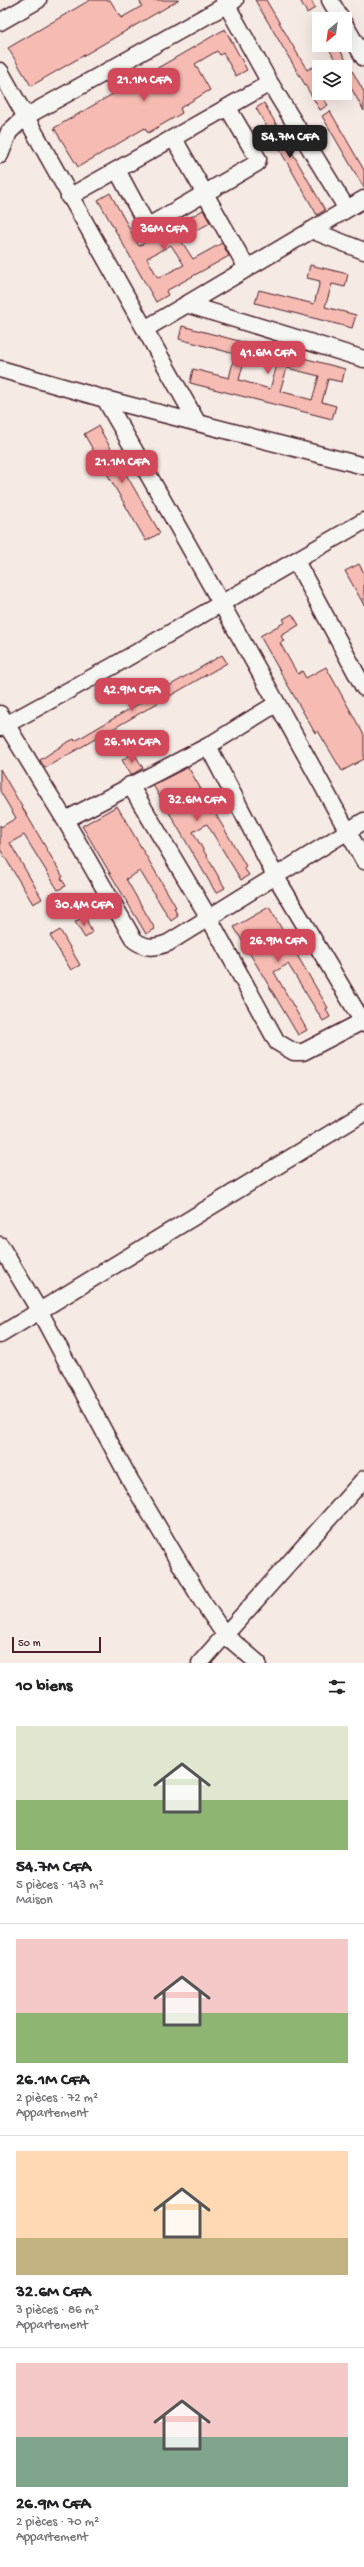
<!DOCTYPE html>
<html lang="fr">
<head>
<meta charset="utf-8">
<style>
  :root { --surface:#fff; --page:#f6f6f6; --text:#202124; --muted:#757577; --line:#e0e0e0; --accent:#d1495b }
  body { margin:0; font-family:"Gochi Hand",sans-serif; background:var(--page); color:var(--text); height:100vh; display:flex; flex-direction:column; font-size:15px; white-space:nowrap }
  * { box-sizing:border-box; margin:0 }
  p { font-size:13px; color:var(--muted) }
  .icon { flex:none; width:22px; height:22px; fill:none; stroke:currentColor; stroke-width:2; stroke-linecap:round; stroke-linejoin:round }
  .map { position:relative; height:1663px; overflow:hidden }
  .side { display:flex; flex-direction:column; background:var(--surface); flex:1 }
  .side>* { flex:none }
  .needle { width:26px; rotate:209deg }
  .buttons { position:absolute; left:312px; top:12px; display:grid; gap:8px }
  .buttons a { display:grid; place-items:center; width:40px; height:40px; border-radius:0px; background:var(--surface); box-shadow:0 4px 16px #0002; font-size:20px }
  .scale { position:absolute; left:12px; bottom:10px; width:89px; box-sizing:border-box; padding-left:4px; border:2px solid #4a1f2b; border-top:0; font-size:11px; line-height:14px; white-space:nowrap; color:#4a1f2b; -webkit-text-stroke:3px #f6f6f2; paint-order:stroke }
  .price { position:absolute; translate:-50% -34px; padding:0 9px; border-radius:8px; background:var(--accent); color:#fff; font-size:13px; line-height:26px; filter:drop-shadow(0 1px 2px #0008) }
  .price::after { content:''; position:absolute; left:50%; top:24px; width:12px; height:9px; margin-left:-6px; background:inherit; clip-path:polygon(0 0,100% 0,50% 100%) }
  .price.active { background:#222; color:#fff }
  ul { padding:0; list-style:none }
  li { display:grid; align-content:center; gap:8px; height:212px; padding:0 16px }
  li+li { border-top:1px solid var(--line) }
  li span { display:grid; place-items:center; height:124px; border-radius:0px; color:#555 }
  li>.icon { margin-inline-start:auto }
  span .icon { width:72px; height:72px; fill:#fffc; stroke-width:1 }
  li b { font-size:17px }
  h2 { display:flex; justify-content:space-between; align-items:center; height:48px; padding:0 16px; font-size:17px }
  .map>svg:first-child { display:block }
  .building { fill:#f6bbb2; stroke:#4a1f2b; fill-rule:evenodd }
  .lines { fill:none; stroke-linecap:round; stroke-linejoin:round }
  .minor-casing { stroke:#4a1f2b; stroke-width:19 }
  .minor { stroke:#f6f6f2; stroke-width:16 }
</style>
</head>
<body>
<div class="map">
<svg width="364" height="1663" viewBox="0 0 364 1663">
  <rect width="100%" height="100%" fill="#f6eae5"/>
  <filter id="ink" filterUnits="userSpaceOnUse"><feTurbulence type="fractalNoise" baseFrequency=".025" numOctaves="2"/><feDisplacementMap in="SourceGraphic" scale="8" xChannelSelector="R" yChannelSelector="G"/><feConvolveMatrix kernelMatrix="1 2 1 2 8 2 1 2 1" color-interpolation-filters="sRGB"/></filter>
  <g filter="url(#ink)">
    <path class="building" d="M90,0H110L121,18L142,6L139,0H179L31,86L8,48Z
      M255,0H266L307,70L313,67L319,76V93L328,105L320,110Z
      M300,0H311L315,8L307,13Z
      M225,29L247,70L236,76L223,53L220,55L217,51L195,64L210,90L180,108L182,113L148,133L145,128L78,167L54,128Z
      M327,45H337L350,67L364,92V111L345,77V67H339Z
      M264,103L325,210L317,215L256,108Z
      M330,111L364,170V188L322,116Z
      M110,193L139,246L203,210L210,223L180,239L193,259L222,243L229,256L166,291L168,295L156,302L98,200ZM171,245L184,265L158,278L147,258Z
      M310,265L348,274L345,287L332,284L325,307L356,315L352,328L255,303L259,290L314,304L320,281L307,278Z
      M182,326L345,369L342,382L328,379L322,402L336,406L332,419L190,383L193,369L229,378L235,354L179,339ZM245,357L277,365L270,389L239,380ZM287,368L319,376L312,400L280,391Z
      M98,426L160,533L146,541L84,434Z
      M359,564L364,573V605L345,571Z
      M292,614L299,625L281,636L284,641L280,643L293,666L298,674L302,671L306,678L326,667L364,735V759L342,771L318,731L315,733L260,636L285,622L283,619Z
      M222,655L227,663L45,768L40,760L66,743L74,739L75,741Z
      M134,753L143,768L131,775L122,760Z
      M188,767L246,866L244,868L249,875L241,880L207,824L193,832L225,888L216,893L153,785Z
      M0,769L63,877L61,878L66,886L58,890L24,835L10,843L41,897L42,899L33,904L0,849V825L1,827L16,818L0,791Z
      M117,806L176,907L174,908L178,916L171,921L140,871L126,879L155,929L146,934L82,826Z
      M269,907L328,1008L326,1009L330,1017L323,1021L288,964L274,972L307,1030L298,1035L234,927Z
      M85,916L92,933L85,938L75,922Z
      M60,930L80,965L71,970L50,936Z"/>
    <g class="lines">
      <defs>
        <path id="minor" d="M224,0L270,83L347,209
          M330,0L341,19
          M0,22L38,0
          M345,25L364,58
          M0,71L197,422
          M174,139L247,268
          M0,155L9,132L25,117L235,0
          M117,170L145,222L152,224L257,163L258,159L228,108
          M69,197L270,83
          M311,230L364,251
          M186,304L364,359
          M145,329L364,199
          M0,369L105,399L364,466
          M105,399C193,552 279,706 364,861
          M296,561L364,688
          M276,704L208,746L276,877L364,1024
          M0,714L65,820
          M0,728L113,666L364,521
          M208,746L65,820L134,940C146,949 154,948 168,943L364,821
          M130,785L209,918L277,1042L294,1052H303L363,1021
          M0,1245L40,1312L129,1478L202,1601L225,1635L258,1663
          M0,1335L364,1113
          M200,1663L364,1479"/>
      </defs>
      <use href="#minor" class="minor-casing"/>
      <use href="#minor" class="minor"/>
    </g>
  </g>
</svg>
<div class="buttons">
<a><svg class="needle" viewBox="-14 -14 28 28"><path d="M0-13l5 13h-10z" fill="#e53935"/><path d="M0 13l5-13h-10z" fill="#757577"/></svg></a>
<a><svg class="icon" aria-label="layers" viewBox="0 0 24 24"><path d="M12 4l9 5-9 5-9-5zM3 14l9 5 9-5"/></svg></a>
</div>
<div class="scale">50 m</div>
<b class="price" style="left:144px;top:102px">21.1M CFA</b>
<b class="price active" style="left:290px;top:159px">54.7M CFA</b>
<b class="price" style="left:164px;top:251px">36M CFA</b>
<b class="price" style="left:268px;top:375px">41.6M CFA</b>
<b class="price" style="left:122px;top:484px">21.1M CFA</b>
<b class="price" style="left:132px;top:712px">42.9M CFA</b>
<b class="price" style="left:132px;top:764px">26.1M CFA</b>
<b class="price" style="left:197px;top:822px">32.6M CFA</b>
<b class="price" style="left:84px;top:927px">30.4M CFA</b>
<b class="price" style="left:278px;top:963px">26.9M CFA</b>
</div>
<section class="side">
<h2>10 biens<svg class="icon" aria-label="filters" viewBox="0 0 24 24"><path d="M4 7h16M4 17h16"/><circle cx="9" cy="7" r="2"/><circle cx="15" cy="17" r="2"/></svg></h2>
<ul>
<li><span style="background:linear-gradient(#dfe7d0 60%,#8fb573 0)"><svg class="icon" aria-label="home" viewBox="0 0 24 24"><path d="M3 11l9-7 9 7M6 9v11h12V9"/></svg></span><div><b>54.7M CFA</b><p>5 pièces · 143 m²</p><p>Maison</p></div></li>
<li><span style="background:linear-gradient(#f6c9c9 60%,#8fb573 0)"><svg class="icon" aria-label="home" viewBox="0 0 24 24"><path d="M3 11l9-7 9 7M6 9v11h12V9"/></svg></span><div><b>26.1M CFA</b><p>2 pièces · 72 m²</p><p>Appartement</p></div></li>
<li><span style="background:linear-gradient(#ffd9b3 70%,#c2b280 0)"><svg class="icon" aria-label="home" viewBox="0 0 24 24"><path d="M3 11l9-7 9 7M6 9v11h12V9"/></svg></span><div><b>32.6M CFA</b><p>3 pièces · 86 m²</p><p>Appartement</p></div></li>
<li><span style="background:linear-gradient(#f6c9c9 60%,#7fa58c 0)"><svg class="icon" aria-label="home" viewBox="0 0 24 24"><path d="M3 11l9-7 9 7M6 9v11h12V9"/></svg></span><div><b>26.9M CFA</b><p>2 pièces · 70 m²</p><p>Appartement</p></div></li>
</ul>
</section>
</body>
</html>
